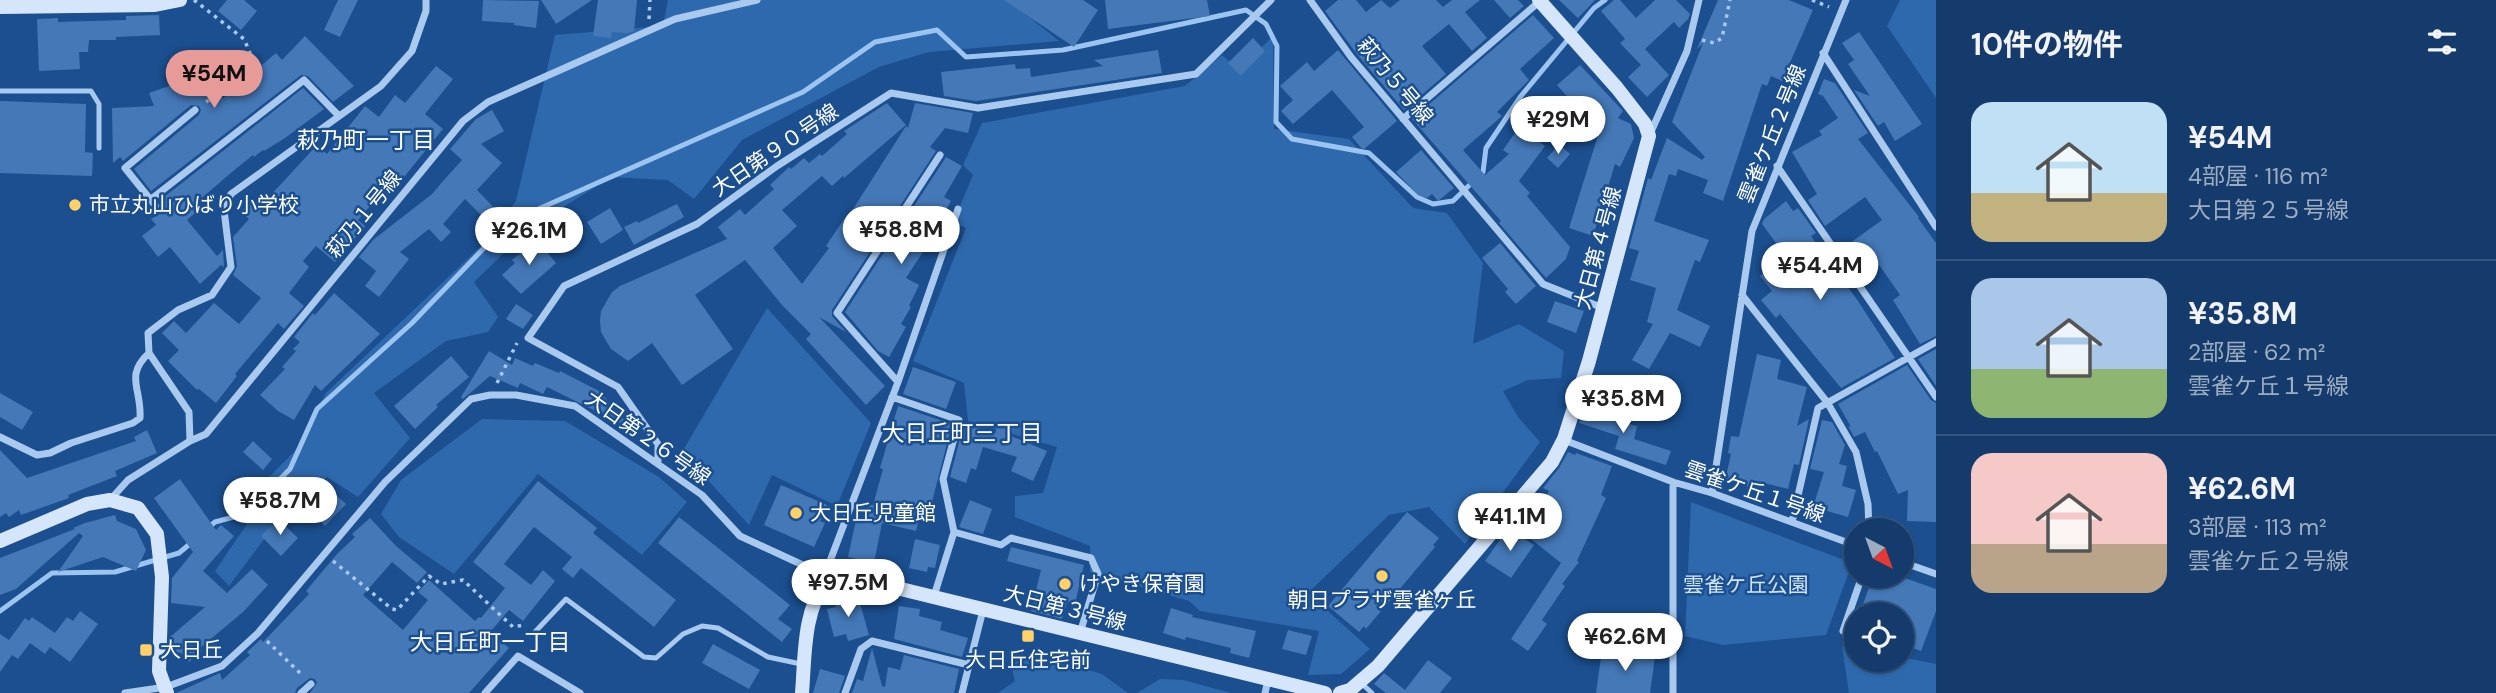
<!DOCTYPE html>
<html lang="ja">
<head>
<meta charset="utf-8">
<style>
  :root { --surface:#143b6b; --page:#1d4271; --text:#f1f3f6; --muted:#9dadc1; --line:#33557e; --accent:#e69b98 }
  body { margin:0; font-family:"DM Sans","Noto Sans JP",sans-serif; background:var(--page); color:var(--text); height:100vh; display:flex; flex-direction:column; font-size:26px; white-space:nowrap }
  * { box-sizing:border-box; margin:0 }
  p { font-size:23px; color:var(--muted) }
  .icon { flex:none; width:38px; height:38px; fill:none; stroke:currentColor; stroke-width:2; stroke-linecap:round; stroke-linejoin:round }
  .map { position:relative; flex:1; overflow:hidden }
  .drawer { display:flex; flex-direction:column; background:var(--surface); width:560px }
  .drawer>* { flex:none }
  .needle { width:46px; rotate:139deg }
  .buttons { position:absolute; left:1844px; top:518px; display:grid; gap:14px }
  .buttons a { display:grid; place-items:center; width:70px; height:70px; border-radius:50%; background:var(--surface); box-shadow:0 2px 5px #0004,0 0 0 2px var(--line); font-size:35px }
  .price { position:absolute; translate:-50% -60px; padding:0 16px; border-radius:24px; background:#fff; color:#222; font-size:23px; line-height:46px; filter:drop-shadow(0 2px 4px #0008) }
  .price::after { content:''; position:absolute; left:50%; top:42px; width:21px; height:16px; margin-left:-10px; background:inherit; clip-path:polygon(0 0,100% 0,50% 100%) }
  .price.current { background:var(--accent); color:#111 }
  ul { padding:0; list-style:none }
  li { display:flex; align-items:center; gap:21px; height:175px; padding:0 35px }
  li+li { border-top:2px solid var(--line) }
  li span { display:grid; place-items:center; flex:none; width:196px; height:140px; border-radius:21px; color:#555 }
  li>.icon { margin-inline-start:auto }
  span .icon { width:84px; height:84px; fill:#fffc; stroke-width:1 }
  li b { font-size:30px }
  h2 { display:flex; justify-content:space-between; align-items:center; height:84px; padding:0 35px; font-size:30px }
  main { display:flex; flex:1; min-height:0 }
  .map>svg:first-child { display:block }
  .green { fill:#2e69ad }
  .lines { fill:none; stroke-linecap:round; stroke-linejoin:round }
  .stream { stroke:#9cc4f0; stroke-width:5 }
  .building { fill:#4478b7 }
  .path { stroke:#a9c9ee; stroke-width:3.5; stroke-dasharray:3.5 5; stroke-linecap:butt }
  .lane { stroke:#a9c9ee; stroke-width:5 }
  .street { stroke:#a9c9ee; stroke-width:7 }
  .secondary { stroke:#d6e6fa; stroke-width:14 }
  .poi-dot { fill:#ffd166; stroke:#1b4f8f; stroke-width:2.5 }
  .labels { text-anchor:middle; stroke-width:5; stroke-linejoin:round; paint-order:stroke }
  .street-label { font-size:21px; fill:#fff; stroke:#1b4f8f }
  .poi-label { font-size:21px; fill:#fff; stroke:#1b4f8f; text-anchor:start }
  .park-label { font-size:21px; fill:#cfe3fa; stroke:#1b4f8f }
  .neighbourhood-label { font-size:23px; fill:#fff; stroke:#1b4f8f }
</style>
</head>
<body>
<main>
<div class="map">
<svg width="1936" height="693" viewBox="0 0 1936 693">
  <rect width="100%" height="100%" fill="#1b4f8f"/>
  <path class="green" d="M668,0H1008L1059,41L929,52L879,67L742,140L694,199L668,180L611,177L530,228L474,282L498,317L488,332L446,341L374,393L410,438L358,497L327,477L265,538L229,586L215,571L247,524L239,507L298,448L326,393L479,248L516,201L555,35L663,26Z
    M1900,0H1936V98L1887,26Z
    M1273,36L1274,129L1349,139L1413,208L1447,213L1483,263L1473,344L1519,324L1564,351L1561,378L1528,380L1503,391L1518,417L1540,442L1465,544L1429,507L1389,515L1308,593L1370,649L1341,674L1308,675L1319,631L1200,611L1189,601L1090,572V546L1015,517V496L1043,493L1057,447L968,421L964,383L913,361L966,228L953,223L973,175L963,165L982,123L1185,86L1222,55L1239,70Z
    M767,308L871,423L837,506L772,475L749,525L682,452Z
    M482,419L565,421L659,477L687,502L642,555L538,474L454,574L399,537L381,514L401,480Z
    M1691,502L1852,563L1826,635L1723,645L1685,636Z
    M1842,646L1857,649V660H1902V657L1936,664V693H1849Z
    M1033,654L1102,674L1128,693H998L1015,681L1011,664Z
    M1160,679L1183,680L1231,693H1137Z"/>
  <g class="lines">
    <path class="stream" d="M209,527L215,522L245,514L290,469L317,409L412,323L509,222L803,92L875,42L937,30L966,57L1063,50L1246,10L1266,24L1277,46L1276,122L1292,139L1369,153L1417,197L1433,204L1453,201L1483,172L1486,148L1521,96L1594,8L1605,0
      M0,611L52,573L115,572L179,553L191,543"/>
  </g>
  <path class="building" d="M227,0H244L257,11L241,30L218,11Z
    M338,0H358L340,37L324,30Z
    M483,0L539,1L536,28L514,25V23L482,21Z
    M541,0H592L556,24Z
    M598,0H637L634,31L628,33L612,32L611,38L593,36Z
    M1004,0H1083L1098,10L1074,47Z
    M1105,0H1207L1210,16L1108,29Z
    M1338,0H1356L1366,12L1381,0L1390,8L1400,0H1436L1443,7L1452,0H1480L1465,12L1487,38L1472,51L1449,24L1422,46L1446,74L1404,110L1356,53L1325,11Z
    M1494,0H1518L1524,6L1510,18Z
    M1559,0H1595L1578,18Z
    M1614,0H1620L1636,18L1655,0H1676L1690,14L1688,19L1679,28L1674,22L1645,49L1669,75L1647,97L1628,77L1641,65L1620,43L1625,39L1601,11Z
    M1718,0H1789L1813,10L1782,81L1771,76L1767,86L1762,84L1723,201L1703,193L1708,180L1678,169L1676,176L1669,174L1654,221L1709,240L1700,262L1695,260L1677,310L1710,326L1700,347L1670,333L1649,369L1632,360L1653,324L1647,322L1656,288L1630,280L1639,251L1629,248L1648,178L1651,180L1667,138L1702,160L1705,157L1672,122L1703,43L1697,49Z
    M159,15L160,35L116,37V40H89L88,52H79L80,69L39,71L37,19L58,18V22L126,20V16Z
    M1533,15L1554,38L1520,69L1529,80L1497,112L1502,116L1463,150L1485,175L1509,154L1503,150L1519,127L1545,146L1519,181L1530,193L1527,196L1570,247L1566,259L1546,278L1499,223L1501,221L1412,119Z
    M1859,32L1922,124L1895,141L1884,122L1878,126L1854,90L1870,96L1848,64L1854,60L1842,43Z
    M305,36L354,86L333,102L308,76L301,75L151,191L134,169L199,115L201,110L199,106L191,105L123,161L120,157L113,163L112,108L154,106L149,93L186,80L198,70L223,98L276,53L282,60Z
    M1253,38L1265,51L1241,76L1228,63Z
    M1158,50L1162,73L976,101L944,96L941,72L1015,64L1016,69L1030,68L1031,77L1103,66L1094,60Z
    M1338,50L1397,121L1363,150L1352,137L1364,127L1332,90L1293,124L1281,111L1293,100L1280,86L1307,62L1314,71Z
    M1580,65L1623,111L1618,118L1631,124L1634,138L1620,167L1615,164L1593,236L1569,228L1605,113L1593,126L1557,85Z
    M436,66L453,79L425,114L443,129L387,198L381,193L358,220L365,226L335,262L316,246L303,261L309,267L289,293L304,306L284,329L278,323L235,374L237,376L216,403L199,389L197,390L168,361L179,350L162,333L174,321L186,333L214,303L239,324L261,298L233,275L237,266L233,237L249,219L241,212L250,201L258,209L317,145L327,154L365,106L379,117L395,95L405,103Z
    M1824,79L1835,83L1868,133L1858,139L1919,217L1918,218L1936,243V336L1920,344L1893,300L1900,295L1873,256L1864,263L1850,243L1882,220L1865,197L1825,226L1808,200L1817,194L1792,152L1822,135L1819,131L1838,118L1823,96L1818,94Z
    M303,88L324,109L285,138L264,151L263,150L254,157L253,155L232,172L197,202L202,207L187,220L217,256L223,250L224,267L221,265L200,284L170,247L158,257L142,236L156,225L151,219L163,212L164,207L159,201Z
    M0,101L86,104L85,152L93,153L92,176L0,173Z
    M887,103L906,125L844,178L843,176L832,186L822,176L782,210L797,226L773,248L802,284L829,248L826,246L846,216L848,217L906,126L908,128L915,103L973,113L968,133L945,128L930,147L936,151L832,310V316L846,332L819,317L885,386L866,405L806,339L811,334L782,305L745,260L695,295L733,349L682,385L652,343L628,361L611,349L601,332L600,321L601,311L612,292L620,286L727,239L718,227L740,209L745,215L774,189L770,185L789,167L791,169L804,158L809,163L820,154L822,156L847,134L844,131Z
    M492,110L504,131L481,144L502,163L477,190L500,214L490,224L465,199L443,224L451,232L441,242L429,229L400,252L409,259L379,297L365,286L376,271L359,257L373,240L432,194L444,180L462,160L450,149L476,119Z
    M1559,144L1570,154L1558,168L1547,158Z
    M1421,150L1454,188L1438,201L1432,194L1427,198L1418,195L1396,172Z
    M946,157L962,166L944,197L951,201L944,214L947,215L906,278L919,285L909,306L911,307L901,324L906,327L889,357L878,351L845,312Z
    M1786,201L1793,211L1798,208L1816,233L1811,236L1858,301L1895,358L1841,388L1780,314L1776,318L1761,300L1772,291L1760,276L1785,255L1762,224L1764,219Z
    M677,204L684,217L634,245L624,227L637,221L638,223Z
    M610,208L623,230L601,244L587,222Z
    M537,240L556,263L521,294L502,275L515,263L512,260Z
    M1500,243L1536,286L1516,304L1505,292L1508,289L1482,258Z
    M334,293L380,334L321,391L315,385L294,420L278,411L260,395L285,369L282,367L296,351L293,349L300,342L294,337L313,313L315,315Z
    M1555,301L1584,311L1576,333L1547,322Z
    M516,304L533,315L523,329L506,319Z
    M1936,349V386L1918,359Z
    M489,351L512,365L515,358L533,366L535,363L559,373L560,371L599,391L632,429L547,387L543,394L520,383L518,388L490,376L463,399L461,397Z
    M1757,354L1781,360L1777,379L1807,387L1797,426L1809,419L1799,465L1794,464L1788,489L1752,480L1750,487L1725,481L1731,454L1728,453L1731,436L1739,437Z
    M451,356L469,377L436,405L438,407L415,429L394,406Z
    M1907,365L1931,400L1936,403V522L1907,521L1908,490L1898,494L1877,451L1875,452L1865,432L1854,437L1848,426L1851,427L1838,404Z
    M913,367L956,382L946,409L903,394Z
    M0,393L33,412L22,430L0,417Z
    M1586,403L1609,411L1607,418L1637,426L1634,439L1671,451L1666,465L1615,449L1619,436L1579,423Z
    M898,406L952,424L931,506L923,504L916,531L882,523L874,563L848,557L856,520L862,523L868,504L873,505L883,469L880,468Z
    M1822,420L1832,422L1845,445L1839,464L1847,466L1842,486L1856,490L1848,517L1813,507L1824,472L1810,469Z
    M964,423L995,434L998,424L1014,429L1011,436L1047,451L1033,481L1011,471L1017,457L983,447L976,470L971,468L966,483L950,477Z
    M147,430L157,453L115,471L117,476L68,495L69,498L21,515L19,510L9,517L6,513L0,517V450L27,478L136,441L134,437Z
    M253,441L272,459L263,470L243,452Z
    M1568,452L1575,455L1576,453L1612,466L1601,495L1606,498L1577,561L1579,562L1562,584L1565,586L1542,620L1547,624L1528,651L1511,639L1561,563L1526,535L1549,491L1543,488L1559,468Z
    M180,479L216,530L221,525L234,536L203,571L227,593L252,569L268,585L243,612L200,648L202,651L189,662L180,652L176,655L169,647L170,637L205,607L171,603L172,578L193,552L154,498Z
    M538,481L597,528L593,533L676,600L654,627L581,568L573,578L562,569L572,557L534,527L504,564L531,585L543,570L555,581L523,621L509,610L490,632L509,648L469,693H310L317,683L315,679L310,678L297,688L295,693H176L220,673L222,680L250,655L247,652L261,639L263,642L309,594L306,591L337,554L355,537L352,534L370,518L396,546L427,572L417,583L392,562L363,595L403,630L428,600L418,592L429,580L475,621L479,617L481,618L505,588L473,562Z
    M325,485L346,504L325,526L304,507Z
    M781,485L827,505L820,521L825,523L814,547L764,525Z
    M970,500L992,509L983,534L959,527Z
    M1407,512L1439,538L1433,545L1435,547L1366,629L1364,626L1359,632L1328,606Z
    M115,515L117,521L136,529L146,550L136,571L103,557L58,572L83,536L79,533L16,589L0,595V558L75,529L73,528L85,523Z
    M679,517L790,605L778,619L792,629L782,642L658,543Z
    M278,519L298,538L281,556L261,536Z
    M1508,528L1534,545L1511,578L1485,561Z
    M915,539L940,545L935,568L928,567L927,572L909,568Z
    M1011,547L1084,565L1075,604L1067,602L1062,619L1031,611L1041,570L1007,561Z
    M1873,576H1899L1936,589V611L1921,651L1902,644V614H1875L1861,610Z
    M858,596L869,635L848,641L846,634L834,637L827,609L836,607L835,602Z
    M899,606L920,609L919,616L942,622L940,630L968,638L962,657L894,639Z
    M1171,608L1193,615L1192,617L1256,631L1249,658L1230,653L1231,648L1186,637L1185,640L1163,633Z
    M80,611L98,624L70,662L50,647L45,654L30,643L18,659L12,655L0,672V634L9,640L25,618L29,621L32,617L55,633L67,617L73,621Z
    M1288,630L1312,636L1306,655L1282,649Z
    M713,644L760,670L749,689L702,663Z
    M872,648L882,686L885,687L888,667L900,670L904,655L959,669L954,693H852L857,679L863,681Z
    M1602,650L1655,657L1650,693H1596Z
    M1428,660L1452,678L1440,693H1386L1374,684L1384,673L1405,690Z
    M820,669L845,676L839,693H813Z"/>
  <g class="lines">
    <path class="path" d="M194,0L244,39L250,53L249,67L205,103
      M1812,0L1829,7
      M649,19L650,0
      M1702,40L1714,43L1722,38L1730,0
      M497,383L517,343
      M333,561L392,609L397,610L429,576L441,584L463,580L513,627L524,625
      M267,641L302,675"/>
    <path class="lane" d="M0,91H91L99,104V148
      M534,633L566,599L644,657L656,658L683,634L702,626L718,628L768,657L801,664
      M1360,682L1372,693"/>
    <path class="street" d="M1310,0L1351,57L1543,284L1603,308
      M1823,53L1936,227
      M1403,119L1540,1
      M1650,134L1687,51L1699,0
      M1777,166L1936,397
      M150,200L304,80L339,116
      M158,209L125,168L195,110
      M1742,295L1827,402L1856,452L1868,504L1869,530
      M898,382L837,313L940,155
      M892,397L959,420L943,479L954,532L934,596
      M0,437L37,455L50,453L71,443L133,423L140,418C142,389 124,376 149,353
      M1564,440L1673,482L1712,493L1857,546
      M190,441L206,434L463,121L488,102L675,19L757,0
      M658,463V444L618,387L528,338L564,286L697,224L777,166L891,93L978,108L1196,74L1271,0
      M1673,482V693
      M1712,493L1752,231L1846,0
      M110,500L128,480L190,441L189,412L149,353L148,333L178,310L212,295L231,267L224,210L231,194L381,86L412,51L426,11V0
      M1792,522L1818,408L1936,342
      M954,532L1001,545L1011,538L1091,558L1098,574L1080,633
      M1902,562L1936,574
      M1843,631L1862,576
      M125,693L166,687L222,666L258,633L385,482L471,399L490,395H516L575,406L702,495L740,536L805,566L827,580L830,561L898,382L958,209
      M301,693L311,684
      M485,693L518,656L580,693
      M845,693L861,649L872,641L969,665
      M962,693L983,610
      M1265,693L1268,680"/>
    <path class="secondary" d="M0,7L155,5L180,0
      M0,541L87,504L110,500L138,508L157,534L162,577L159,671L167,693
      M802,693C805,657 803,610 827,580L856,578L1325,693
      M1340,693L1350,690L1378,666L1552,462L1564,439L1589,361L1649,136L1645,124L1617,88L1539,0"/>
  </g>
  <g class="poi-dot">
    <circle cx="75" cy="205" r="7"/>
    <circle cx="796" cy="513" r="7"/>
    <circle cx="1382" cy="576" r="7"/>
    <circle cx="1065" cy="584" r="7"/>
    <rect x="1021" y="629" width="14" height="14" rx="3.5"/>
    <rect x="139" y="643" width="14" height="14" rx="3.5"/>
  </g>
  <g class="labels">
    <g class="street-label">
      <text transform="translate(1395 81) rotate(50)" y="7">萩乃５号線</text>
      <text transform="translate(1772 134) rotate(-68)" y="7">雲雀ケ丘２号線</text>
      <text transform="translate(775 150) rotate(-34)" y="7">大日第９０号線</text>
      <text transform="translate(364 214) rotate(-51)" y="7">萩乃１号線</text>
      <text transform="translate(1598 248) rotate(-75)" y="7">大日第４号線</text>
      <text transform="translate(648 438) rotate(35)" y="7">大日第２６号線</text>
      <text transform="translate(1755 492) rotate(19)" y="7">雲雀ケ丘１号線</text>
      <text transform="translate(1065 608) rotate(14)" y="7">大日第３号線</text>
    </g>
    <g class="poi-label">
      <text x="89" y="212">市立丸山ひばり小学校</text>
      <text x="810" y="520">大日丘児童館</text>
      <text x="1079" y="591">けやき保育園</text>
      <text x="1382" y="607" text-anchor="middle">朝日プラザ雲雀ヶ丘</text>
      <text x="160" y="657">大日丘</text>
      <text x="1028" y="667" text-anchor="middle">大日丘住宅前</text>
    </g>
    <g class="park-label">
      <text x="1746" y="592">雲雀ケ丘公園</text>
    </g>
    <g class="neighbourhood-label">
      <text x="366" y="148">萩乃町一丁目</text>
      <text x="962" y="441">大日丘町三丁目</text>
      <text x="490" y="650">大日丘町一丁目</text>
    </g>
  </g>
</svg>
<div class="buttons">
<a><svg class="needle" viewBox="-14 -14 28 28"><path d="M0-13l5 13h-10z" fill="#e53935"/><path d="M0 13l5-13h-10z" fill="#9dadc1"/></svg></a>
<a><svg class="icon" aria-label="locate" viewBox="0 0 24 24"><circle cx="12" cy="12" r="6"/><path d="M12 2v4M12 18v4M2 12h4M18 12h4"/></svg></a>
</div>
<b class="price current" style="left:214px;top:110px">¥54M</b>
<b class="price" style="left:1558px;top:156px">¥29M</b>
<b class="price" style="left:901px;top:266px">¥58.8M</b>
<b class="price" style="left:529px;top:267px">¥26.1M</b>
<b class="price" style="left:1820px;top:302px">¥54.4M</b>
<b class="price" style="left:1623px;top:435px">¥35.8M</b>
<b class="price" style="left:280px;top:537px">¥58.7M</b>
<b class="price" style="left:1510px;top:553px">¥41.1M</b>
<b class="price" style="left:848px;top:619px">¥97.5M</b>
<b class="price" style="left:1625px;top:673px">¥62.6M</b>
</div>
<section class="drawer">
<h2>10件の物件<svg class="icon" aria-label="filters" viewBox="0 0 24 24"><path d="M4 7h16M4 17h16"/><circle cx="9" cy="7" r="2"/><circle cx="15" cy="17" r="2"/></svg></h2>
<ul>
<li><span style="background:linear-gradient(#bfe0f5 65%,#c2b280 0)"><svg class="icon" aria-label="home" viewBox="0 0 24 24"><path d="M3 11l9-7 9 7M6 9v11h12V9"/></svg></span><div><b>¥54M</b><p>4部屋 · 116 m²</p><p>大日第２５号線</p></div></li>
<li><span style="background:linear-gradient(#a9c7e8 65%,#8fb573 0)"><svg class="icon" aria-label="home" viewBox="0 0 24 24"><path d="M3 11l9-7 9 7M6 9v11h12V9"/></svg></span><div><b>¥35.8M</b><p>2部屋 · 62 m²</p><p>雲雀ケ丘１号線</p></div></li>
<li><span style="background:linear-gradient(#f6c9c9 65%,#b9a48a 0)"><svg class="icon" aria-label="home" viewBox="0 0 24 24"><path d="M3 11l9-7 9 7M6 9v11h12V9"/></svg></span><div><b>¥62.6M</b><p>3部屋 · 113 m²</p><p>雲雀ケ丘２号線</p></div></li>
</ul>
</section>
</main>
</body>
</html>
